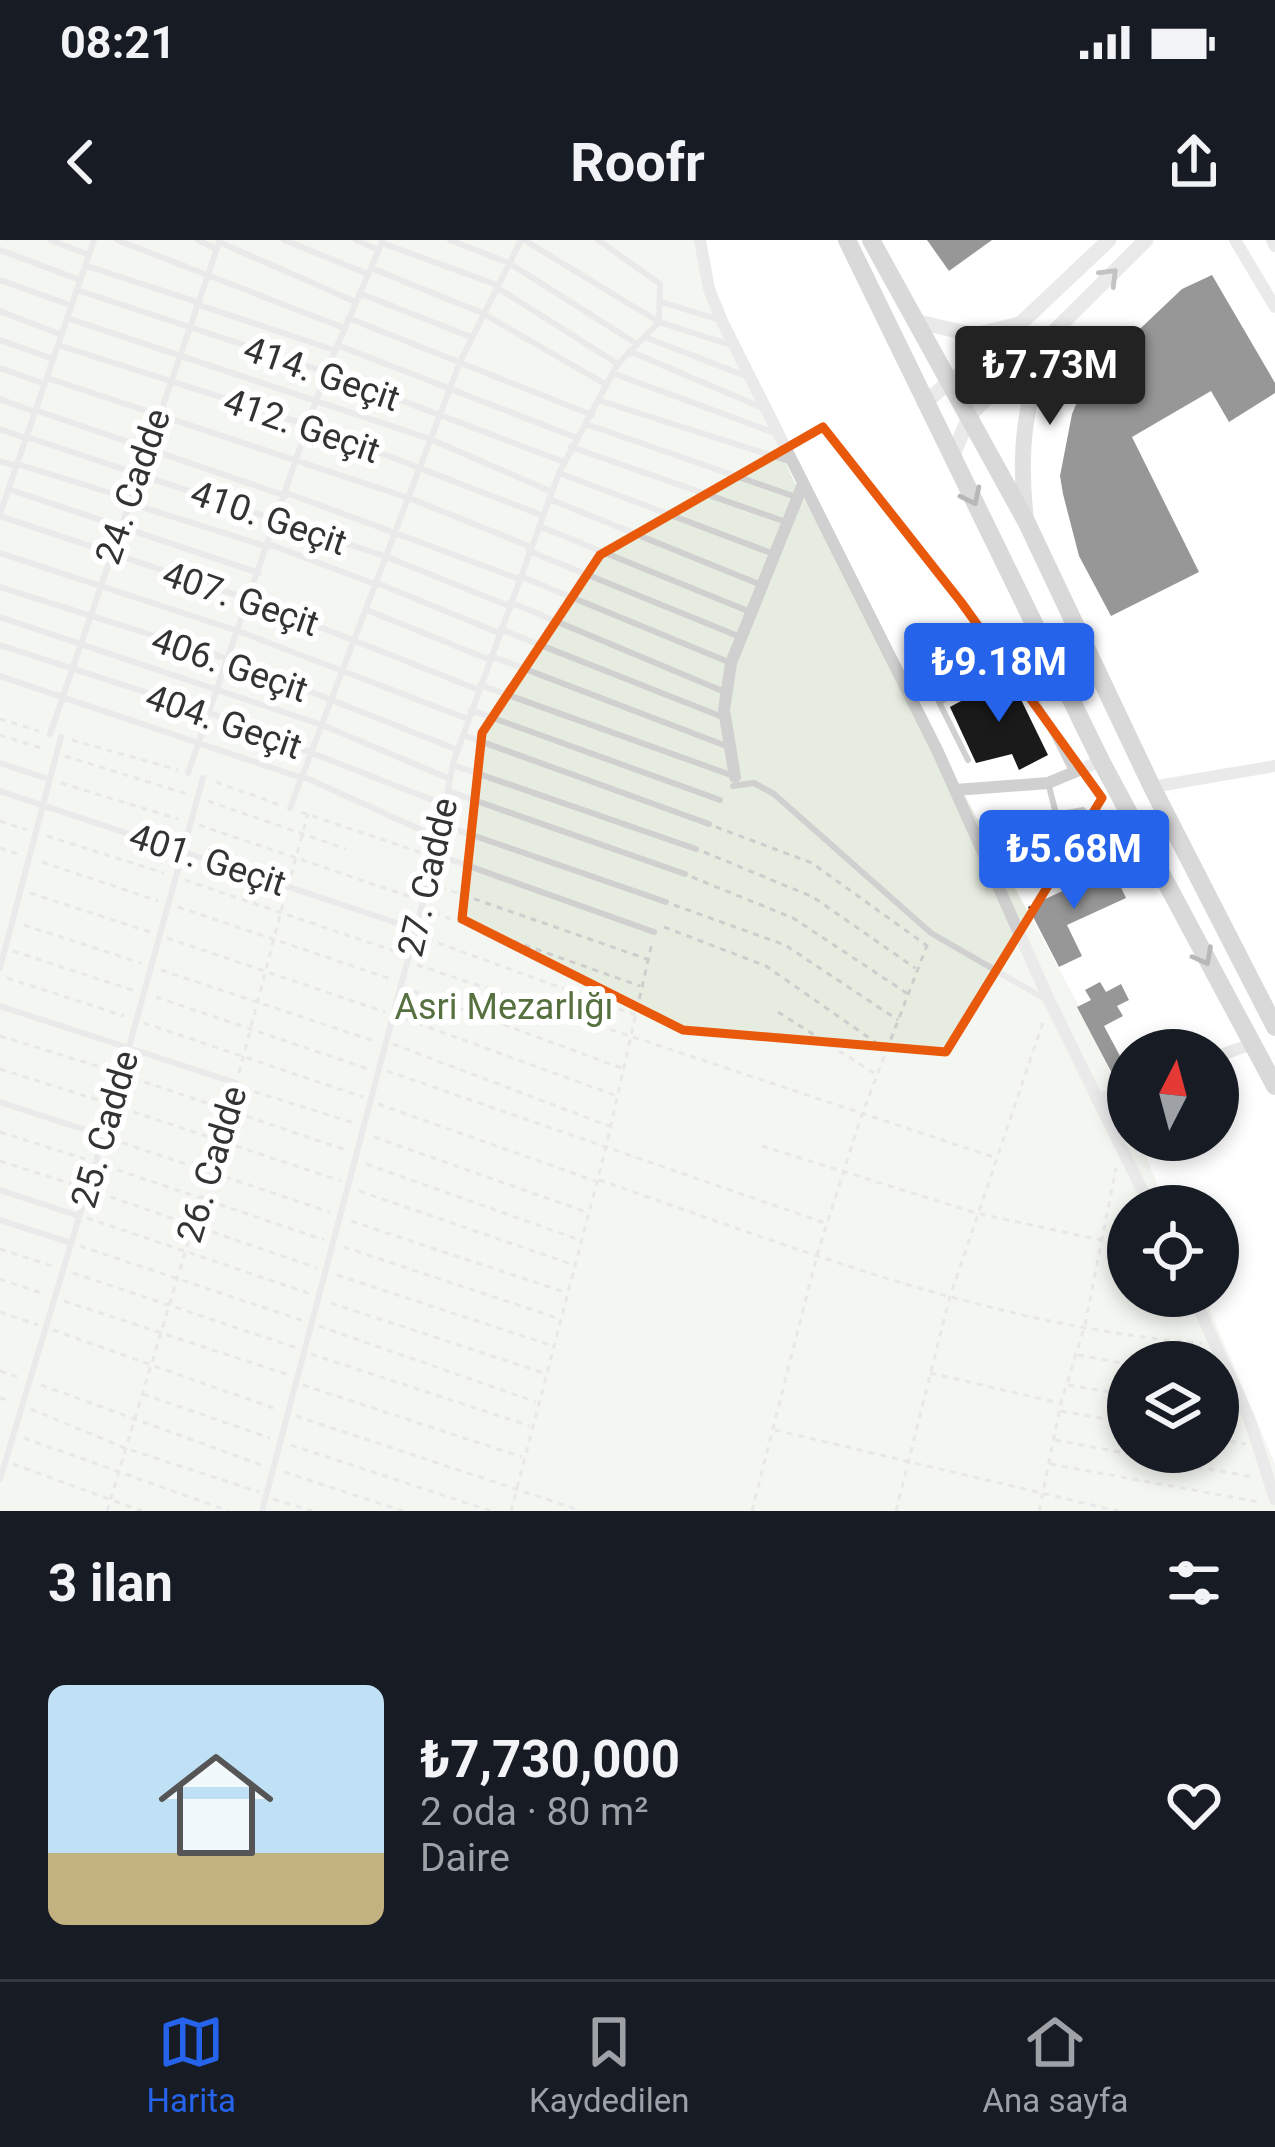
<!DOCTYPE html>
<html lang="tr">
<head>
<meta charset="utf-8">
<style>
  :root { --surface:#171b24; --page:#20242c; --text:#f1f3f6; --muted:#9ea1a6; --line:#363941; --accent:#2563eb }
  body { margin:0; font-family:Roboto,sans-serif; background:var(--page); color:var(--text); height:100vh; display:flex; flex-direction:column; font-size:45px; white-space:nowrap }
  * { box-sizing:border-box; margin:0 }
  p { font-size:39px; color:var(--muted) }
  .icon { flex:none; width:66px; height:66px; fill:none; stroke:currentColor; stroke-width:2; stroke-linecap:round; stroke-linejoin:round }
  .map { position:relative; height:1271px; overflow:hidden }
  .sheet { display:flex; flex-direction:column; background:var(--surface); flex:1 }
  .sheet>* { flex:none }
  .needle { width:78px; rotate:6deg }
  .buttons { position:absolute; left:1107px; top:789px; display:grid; gap:24px }
  .buttons a { display:grid; place-items:center; width:132px; height:132px; border-radius:50%; background:var(--surface); box-shadow:0 6px 18px #0003; font-size:60px }
  .price { position:absolute; translate:-50% -102px; padding:0 27px; border-radius:12px; background:var(--accent); color:#fff; font-size:39px; line-height:78px; filter:drop-shadow(0 3px 6px #0008) }
  .price::after { content:''; position:absolute; left:50%; top:72px; width:36px; height:27px; margin-left:-18px; background:inherit; clip-path:polygon(0 0,100% 0,50% 100%) }
  .price.current { background:#222; color:#fff }
  ul { padding:0; list-style:none }
  li { display:flex; align-items:center; gap:36px; height:300px; padding:0 48px }
  li span { display:grid; place-items:center; flex:none; width:336px; height:240px; border-radius:18px; color:#555 }
  li>.icon { margin-inline-start:auto }
  span .icon { width:144px; height:144px; fill:#fffc; stroke-width:1 }
  li b { font-size:51px }
  h2 { display:flex; justify-content:space-between; align-items:center; height:144px; padding:0 48px; font-size:51px }
  .status { display:flex; justify-content:space-between; align-items:center; height:84px; padding:0 60px; background:var(--surface); direction:ltr }
  .status svg { height:33px; fill:currentColor }
  header { display:flex; justify-content:space-between; align-items:center; height:156px; padding:0 48px; background:var(--surface); font-size:54px; font-weight:700 }
  .menu { display:flex; justify-content:space-around; align-items:center; height:168px; border-top:3px solid var(--line); background:var(--surface); font-size:33px; color:var(--muted) }
  .menu a { display:grid; justify-items:center; gap:6px }
  .menu .current { color:var(--accent) }
  .map>svg:first-child { display:block }
  .green { fill:#e6ecdf; fill-rule:evenodd }
  .building { fill:#1a1a1a }
  .lines { fill:none; stroke-linecap:round; stroke-linejoin:round }
  .path { stroke:#cdcdcd; stroke-width:3; stroke-dasharray:6 6; stroke-linecap:butt }
  .service { stroke:#d0d0d0; stroke-width:6 }
  .minor { stroke:#d0d0d0; stroke-width:12 }
  .tertiary { stroke:#d0d0d0; stroke-width:15 }
  .secondary { stroke:#bdbdbd; stroke-width:16 }
  .primary { stroke:#ababab; stroke-width:18 }
  .oneway { stroke:#7a7a7a }
  .oneway2 { stroke:#636363 }
  .marked { fill:none; stroke:#e8590c; stroke-width:9; stroke-linejoin:round }
  .labels { text-anchor:middle; stroke-width:12; stroke-linejoin:round; paint-order:stroke }
  .street-label { font-size:36px; fill:#333; stroke:#fff }
  .park-label { font-size:36px; fill:#56703f; stroke:#fff }
</style>
</head>
<body>
<div class="status"><b>08:21</b><svg viewBox="0 0 49 12"><path d="M0 12V9h3v3zM5 12V6h3v6zM10 12V3h3v9zM15 12V0h3v12zM26 1h20v11H26zM47 4h2v5h-2z"/></svg></div>
<header><svg class="icon" aria-label="back" viewBox="0 0 24 24"><path d="M15 5l-7 7 7 7"/></svg>Roofr<svg class="icon" aria-label="share" viewBox="0 0 24 24"><path d="M12 15V3M7 8l5-5 5 5M5 13v7h14v-7"/></svg></header>
<div class="map">
<svg width="1275" height="1271" viewBox="0 0 1275 1271">
  <rect width="100%" height="100%" fill="#fff"/>
  <path class="green" d="M0,0H698L705,48L793,239L1090,786L1128,875V900H1139L1166,966H1128V1056H1204L1275,1224V1271H0ZM1128,1122H1218V1212H1128Z"/>
  <path class="building" d="M927,0H992L949,31Z
    M1212,35L1275,143V153L1229,182L1211,151L1132,197L1199,332L1111,376L1079,316L1063,254L1060,236L1072,174L1083,148L1105,122L1182,49Z
    M1009,435L1048,515L1019,530L1012,514L976,523L950,467Z
    M1112,628L1126,658L1067,685L1082,716L1059,727L1028,667Z
    M1100,742L1106,752L1121,744L1129,760L1117,766L1123,776L1104,786L1128,831L1115,839L1077,767L1091,760L1085,750Z"/>
  <g class="lines">
    <path class="path" d="M0,479L39,491
      M0,495L44,509
      M72,500L178,530
      M65,516L187,554
      M216,542L280,565
      M61,543L178,579
      M208,561L346,609
      M301,572L422,613
      M0,581L27,590
      M199,585L411,657
      M716,587L812,623L926,705
      M47,596L164,633
      M0,608L21,615
      M704,612L813,657L915,728
      M42,622L158,661
      M291,636L308,574
      M692,637L793,678L908,754
      M185,640L397,712
      M440,647L647,719
      M30,653L153,693
      M674,665L785,705L898,780
      M178,667L391,739
      M434,673L640,746
      M24,685L141,723
      M664,687L766,726L885,809
      M167,698L385,772
      M427,699L636,775
      M13,711L135,751
      M417,725L996,918
      M161,730L374,801
      M7,738L124,776
      M413,751L624,829
      M156,757L368,829
      M778,772L877,835
      M406,779L617,856
      M144,783L363,857
      M0,796L113,831
      M393,804L609,886
      M0,829L101,861
      M387,831L825,983
      M239,833L285,656
      M133,838L346,910
      M243,848L354,883
      M378,864L595,941
      M122,868L341,941
      M0,892L85,919
      M374,897L586,972
      M111,899L330,972
      M762,906L976,973L1128,1006
      M0,921L78,946
      M366,924L577,999
      M106,926L324,1000
      M599,940C796,1008 992,1087 1202,1103
      M359,951L571,1024
      M99,953L317,1028
      M87,978L311,1054
      M351,981L564,1052
      M80,1006L304,1081
      M344,1007L557,1078
      M0,1009L52,1026
      M73,1033L297,1108
      M337,1035L550,1105
      M0,1039L44,1054
      M64,1061L289,1135
      M331,1063L544,1133
      M0,1072L38,1085
      M319,1086L536,1162
      M53,1090L276,1169
      M311,1114L530,1186
      M1078,1115L1128,1124
      M0,1131L21,1138
      M930,1133L1059,1163
      M41,1145L264,1226
      M303,1145L522,1217
      M1068,1145L1128,1155
      M143,1154L270,1198
      M0,1158L11,1161
      M31,1169L125,1208L259,1252
      M1061,1171L1128,1183
      M296,1176L582,1271
      M775,1190L1118,1271
      M24,1198L229,1271
      M1218,1199L1246,1204
      M1055,1200L1252,1237
      M291,1205L491,1271
      M13,1224L142,1271
      M1050,1224L1259,1262
      M284,1232L403,1271
      M273,1259L312,1271
      M107,1271L233,854
      M511,1271L605,911L652,703
      M752,1271L817,1015L861,877L929,700
      M896,1271L949,1060L1044,779
      M1039,1271L1061,1163L1085,1085L1116,928"/>
    <path class="service" d="M51,0L89,15
      M117,0L344,88
      M198,0L216,9
      M284,0L368,34
      M356,0L379,10
      M450,0L509,23L637,104
      M524,0L659,82L734,106
      M219,2L356,62
      M382,3L497,45
      M0,10L80,40
      M87,26L197,62
      M371,28L482,73L607,145
      M0,40L70,65
      M496,47L618,124
      M77,50L326,132L564,222
      M359,53L471,97
      M661,62L720,80
      M196,64L334,110
      M0,71L62,95
      M67,78L430,199L552,252
      M348,78L592,175
      M645,97L748,137
      M0,100L53,119
      M58,105L308,185L541,275
      M337,105L577,198
      M629,111L763,168
      M0,128L45,144
      M615,134L775,193
      M47,138L409,258L531,307
      M0,159L35,172
      M601,161L792,222
      M35,170L286,256
      M586,184L796,257
      M0,189L25,198
      M27,197L387,317L509,366
      M571,207L789,283
      M0,221L16,226
      M17,224L127,258
      M559,233L774,314
      M8,249L259,333
      M287,253L519,339
      M549,259L759,344
      M126,262L268,307
      M0,274L94,0
      M0,276L249,359L479,450
      M539,286L748,371
      M269,304L377,345
      M529,311L738,396
      M0,313L238,391L468,479
      M520,336L731,423
      M377,343L499,393
      M0,347L228,419L458,510
      M510,362L725,452
      M367,370L490,420
      M0,377L322,485L450,539
      M500,389L725,478
      M0,405L210,473L445,565
      M491,416L729,507
      M1017,422L1072,531
      M0,436L302,538
      M480,445L731,535
      M471,470L720,560
      M50,494L220,0
      M463,495L709,584
      M968,520L939,462L1042,409
      M0,523L48,539
      M453,525L696,609
      M188,533L326,132L383,0
      M302,536L439,598
      M733,546L754,543L774,554L931,693L1047,760
      M1049,546L1056,574
      M0,551L415,689
      M448,551L685,634
      M290,568L460,122L521,0
      M1019,582L1083,570L1096,597
      M443,585L666,662
      M435,614L654,692
      M0,728L61,497
      M0,766L236,843
      M0,862L104,896
      M0,950L79,976
      M0,980L71,1003
      M0,1239L113,865L203,538
      M262,1271L435,617L453,523L559,233L617,125L659,82L660,44L598,0"/>
    <path class="minor" d="M700,0L709,49L722,81L938,512L1050,762L1150,966
      M1235,0L1275,67
      M1272,0L1275,6
      M735,537L724,470L731,423L803,244
      M1152,547L1275,526
      M955,550L1048,543L1101,521
      M1218,816L1249,805
      M1097,860L1128,849
      M1193,1056L1249,1178L1275,1259"/>
    <path class="tertiary" d="M914,81L975,95L1019,84
      M924,163L1021,83L1109,0
      M952,217L970,175L1146,0"/>
    <path class="secondary" d="M1026,280C1018,211 1024,155 1054,92"/>
    <path class="primary" d="M847,0L1101,521L1275,846
      M871,0L1026,281L1152,547L1275,787"/>
  </g>
  <defs><path id="oneway-chevron" d="M-2-3.5L2.5 0L-2 3.5" fill="none" stroke-width="1.6" stroke-linecap="round" stroke-linejoin="round" transform="scale(3)"/></defs>
  <use class="oneway" href="#oneway-chevron" transform="translate(1110 36) rotate(-45)"/>
  <g class="oneway2">
    <use href="#oneway-chevron" transform="translate(972 257) rotate(64)"/>
    <use href="#oneway-chevron" transform="translate(1204 717) rotate(62)"/>
  </g>
  <path d="M0 0H1275V1271H0ZM823,187L961,362L1102,558L946,812L683,790L462,679L482,493L600,315Z" fill="#fff" fill-opacity=".55" fill-rule="evenodd"/>
  <path class="marked" d="M823,187L961,362L1102,558L946,812L683,790L462,679L482,493L600,315Z"/>
  <g class="labels">
    <g class="street-label">
      <text transform="translate(322 133) rotate(19)" y="13">414. Geçit</text>
      <text transform="translate(302 185) rotate(19)" y="13">412. Geçit</text>
      <text transform="translate(132 246) rotate(-71)" y="13">24. Cadde</text>
      <text transform="translate(269 277) rotate(19)" y="13">410. Geçit</text>
      <text transform="translate(241 358) rotate(19)" y="13">407. Geçit</text>
      <text transform="translate(230 424) rotate(19)" y="13">406. Geçit</text>
      <text transform="translate(224 481) rotate(19)" y="13">404. Geçit</text>
      <text transform="translate(208 619) rotate(18)" y="13">401. Geçit</text>
      <text transform="translate(427 637) rotate(-77)" y="13">27. Cadde</text>
      <text transform="translate(104 889) rotate(-74)" y="13">25. Cadde</text>
      <text transform="translate(211 924) rotate(-73)" y="13">26. Cadde</text>
    </g>
    <g class="park-label">
      <text x="504" y="779">Asri Mezarlığı</text>
    </g>
  </g>
</svg>
<div class="buttons">
<a><svg class="needle" viewBox="-14 -14 28 28"><path d="M0-13l5 13h-10z" fill="#e53935"/><path d="M0 13l5-13h-10z" fill="#9ea1a6"/></svg></a>
<a><svg class="icon" aria-label="locate" viewBox="0 0 24 24"><circle cx="12" cy="12" r="6"/><path d="M12 2v4M12 18v4M2 12h4M18 12h4"/></svg></a>
<a><svg class="icon" aria-label="layers" viewBox="0 0 24 24"><path d="M12 4l9 5-9 5-9-5zM3 14l9 5 9-5"/></svg></a>
</div>
<b class="price current" style="left:1050px;top:188px">₺7.73M</b>
<b class="price" style="left:999px;top:485px">₺9.18M</b>
<b class="price" style="left:1074px;top:672px">₺5.68M</b>
</div>
<section class="sheet">
<h2>3 ilan<svg class="icon" aria-label="filters" viewBox="0 0 24 24"><path d="M4 7h16M4 17h16"/><circle cx="9" cy="7" r="2"/><circle cx="15" cy="17" r="2"/></svg></h2>
<ul>
<li><span style="background:linear-gradient(#bfe0f5 70%,#c2b280 0)"><svg class="icon" aria-label="home" viewBox="0 0 24 24"><path d="M3 11l9-7 9 7M6 9v11h12V9"/></svg></span><div><b>₺7,730,000</b><p>2 oda · 80 m²</p><p>Daire</p></div><svg class="icon" aria-label="heart" viewBox="0 0 24 24"><path d="M12 20l-8-8c-3-5 5-10 8-4 3-6 11-1 8 4z"/></svg></li>
</ul>
</section>
<nav class="menu">
<a class="current"><svg class="icon" aria-label="map" viewBox="0 0 24 24"><path d="M3 6l6-2 6 2 6-2v14l-6 2-6-2-6 2zM9 4v14M15 6v14"/></svg>Harita</a>
<a><svg class="icon" aria-label="saved" viewBox="0 0 24 24"><path d="M7 4h10v16l-5-4-5 4z"/></svg>Kaydedilen</a>
<a><svg class="icon" aria-label="home" viewBox="0 0 24 24"><path d="M3 11l9-7 9 7M6 9v11h12V9"/></svg>Ana sayfa</a>
</nav>
</body>
</html>
